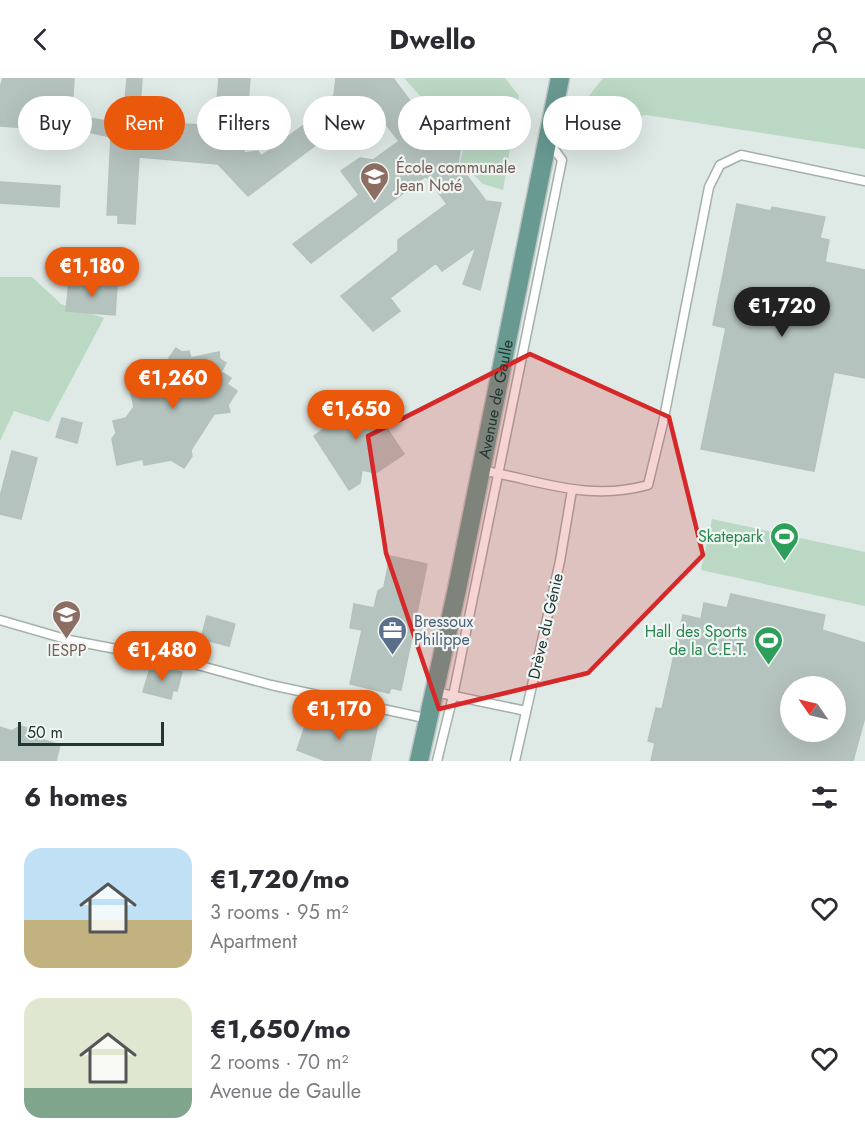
<!DOCTYPE html>
<html lang="en">
<head>
<meta charset="utf-8">
<style>
  :root { --surface:#fff; --page:#f2f2f3; --text:#2b2b33; --muted:#7c7c81; --accent:#ea580c }
  body { margin:0; font-family:Jost,sans-serif; background:var(--page); color:var(--text); height:100vh; display:flex; flex-direction:column; font-size:22px; white-space:nowrap }
  * { box-sizing:border-box; margin:0 }
  p { font-size:20px; color:var(--muted) }
  .icon { flex:none; width:33px; height:33px; fill:none; stroke:currentColor; stroke-width:2; stroke-linecap:round; stroke-linejoin:round }
  .map { position:relative; height:683px; overflow:hidden }
  .panel { display:flex; flex-direction:column; background:var(--surface); flex:1 }
  .panel>* { flex:none }
  .hud { position:absolute; left:18px; top:18px; width:830px; height:54px; display:flex; gap:12px }
  .needle { width:39px; rotate:304deg }
  .tools { position:absolute; left:780px; top:598px; display:grid; gap:12px }
  .tools a { display:grid; place-items:center; width:66px; height:66px; border-radius:50%; background:var(--surface); box-shadow:0 6px 24px #0002; font-size:30px }
  .scale { position:absolute; left:18px; bottom:15px; width:146px; box-sizing:border-box; padding-left:6px; border:3px solid #223733; border-top:0; font-size:16px; line-height:21px; white-space:nowrap; color:#223733; -webkit-text-stroke:4px #eff6f3; paint-order:stroke }
  .price { position:absolute; translate:-50% -51px; padding:0 14px; border-radius:21px; background:var(--accent); color:#fff; font-size:20px; line-height:39px; filter:drop-shadow(0 2px 3px #0008) }
  .price::after { content:''; position:absolute; left:50%; top:36px; width:18px; height:14px; margin-left:-9px; background:inherit; clip-path:polygon(0 0,100% 0,50% 100%) }
  .price.current { background:#222; color:#fff }
  ul { padding:0; list-style:none }
  li { display:flex; align-items:center; gap:18px; height:150px; padding:0 24px }
  li span { display:grid; place-items:center; flex:none; width:168px; height:120px; border-radius:18px; color:#555 }
  li>.icon { margin-inline-start:auto }
  span .icon { width:72px; height:72px; fill:#fffc; stroke-width:1 }
  li b { font-size:26px }
  h2 { display:flex; justify-content:space-between; align-items:center; height:72px; padding:0 24px; font-size:26px }
  .pill { padding:0 21px; border-radius:27px; background:var(--surface); box-shadow:0 6px 24px #0002; font-size:21px; line-height:54px }
  .pill.current { background:var(--accent); color:#fff }
  header { display:flex; justify-content:space-between; align-items:center; height:78px; padding:0 24px; background:var(--surface); font-size:27px; font-weight:700 }
  .map>svg:first-child { display:block }
  .green { fill:#bad8c4 }
  .building { fill:#b5c3be; stroke:#b3c2bc; stroke-width:1.5; fill-rule:evenodd }
  .lines { fill:none; stroke-linecap:round; stroke-linejoin:round }
  .lane-casing { stroke:#a3b0ac; stroke-width:11 }
  .primary-casing { stroke:#bdc3c2; stroke-width:21 }
  .lane { stroke:#fff; stroke-width:8 }
  .primary { stroke:#689a91; stroke-width:18 }
  .marked { fill:#d62828; fill-opacity:0.2; stroke:#d62828; stroke-width:4.5; stroke-linejoin:round }
  .labels { text-anchor:middle; stroke-width:4.5; stroke-linejoin:round; paint-order:stroke }
  .education-label { font-size:16px; fill:#785e54; stroke:#eff6f3; text-anchor:start }
  .street-label { font-size:16px; fill:#223733; stroke:#eff6f3 }
  .leisure-label { font-size:16px; fill:#27864d; stroke:#eff6f3; text-anchor:end }
  .service-label { font-size:16px; fill:#4e5e75; stroke:#eff6f3; text-anchor:start }
</style>
</head>
<body>
<header><svg class="icon" aria-label="back" viewBox="0 0 24 24"><path d="M15 5l-7 7 7 7"/></svg>Dwello<svg class="icon" aria-label="person" viewBox="0 0 24 24"><circle cx="12" cy="8" r="4"/><path d="M4 21q1-7 8-7t8 7"/></svg></header>
<div class="map">
<svg width="865" height="683" viewBox="0 0 865 683">
  <rect width="100%" height="100%" fill="#dfe9e5"/>
  <path class="green" d="M404,0H505L519,18L503,112L483,106L460,84L464,67Z
    M603,0H865V71L646,37L615,44L586,46L577,33Z
    M0,199H32L61,226L104,240L49,344L14,333L0,363Z
    M712,441L865,474V528L701,492Z"/>
  <path class="building" d="M3,0H74L73,18H63L62,52L0,48V10Z
    M127,0H142L139,43L215,48L219,0H250L244,75L258,73L261,78L330,28L326,24L334,17L336,0H393L419,35L426,34L454,71L460,72L458,86L486,123L501,125L480,212L463,206L476,169L442,193L436,185L390,220L400,233L373,253L341,218L398,173V162L447,126L426,98L311,185L293,166L359,117L341,93L360,80L373,82L399,63L370,26L248,118L218,86L139,79L135,146L118,145V137H107L111,59L70,50L73,37L123,46Z
    M0,104L60,108L59,129L0,125Z
    M737,126L771,133L772,129L825,139L820,160L829,162L825,184L865,192V300L834,294L814,393L701,371L726,250L713,247Z
    M69,204L117,207L115,237L66,233Z
    M176,270L182,274L189,273L191,280L219,274L220,281L226,285L221,294L231,300L227,306L237,313L228,327L230,334L214,336L191,372L192,378L184,390L171,382L144,387L143,381L117,387L112,361L116,355L113,343L126,340L134,329L131,316L136,308L135,297L146,299L148,296L160,293Z
    M322,319L340,323L349,335L368,322L404,376L376,395L362,392L360,405L349,412L314,358L341,339L319,335Z
    M62,340L82,345L77,365L56,359Z
    M12,373L37,380L21,441L0,436V419Z
    M390,478L427,486L401,612L391,610L389,615L350,606L362,552L350,550L354,526L374,530L378,513L384,509Z
    M731,516L825,537L822,552L865,565V639L853,683H651L655,665L648,663L656,630L662,631L683,537L701,541L704,525L727,530ZM790,609H836V654H790Z
    M207,538L235,546L229,568L201,561Z
    M151,587L182,594L177,613L173,612L171,621L143,614Z
    M350,640L378,646L370,683H326L297,672L307,642L348,649Z
    M20,648L33,652L38,660L60,667L56,683H0V649L12,653Z"/>
  <g class="lines">
    <defs>
      <path id="lane" d="M480,392C539,402 587,424 648,407L663,345L709,109L720,87L741,77L865,103
        M0,542L69,562L190,585L271,607L429,641
        M435,614L526,633
        M437,683L453,618L562,82L549,64
        M515,683L560,483L572,412"/>
      <g id="primary">
        <path id="s1" d="M419,683L457,511L560,0"/>
      </g>
    </defs>
    <use href="#lane" class="lane-casing"/>
    <use href="#primary" class="primary-casing"/>
    <use href="#lane" class="lane"/>
    <use href="#primary" class="primary"/>
  </g>
  <path class="marked" d="M530,276L669,339L703,477L588,595L439,631L386,475L368,358Z"/>
  <defs>
    <symbol id="school-pin" viewBox="-11 -11 22 30"><path d="M0 17L-7.5 6A9.5 9.5 0 1 1 7.5 6Z" fill="#8d6e63" stroke="#eff6f3"/><path d="M0-5L7-2L0 1L-7-2ZM-4 1L0 2.5L4 1V4Q0 6-4 4Z" fill="#fff"/></symbol>
    <symbol id="stadium-pin" viewBox="-11 -11 22 30"><path d="M0 17L-7.5 6A9.5 9.5 0 1 1 7.5 6Z" fill="#2e9e5b" stroke="#eff6f3"/><path d="M0-5a6.5 5 0 1 0 0 10a6.5 5 0 1 0 0-10ZM-3.5-1.8h7v3.6h-7Z" fill="#fff"/></symbol>
    <symbol id="office-pin" viewBox="-11 -11 22 30"><path d="M0 17L-7.5 6A9.5 9.5 0 1 1 7.5 6Z" fill="#5c6f8a" stroke="#eff6f3"/><path d="M-6-3h4V-5.5h4V-3h4V5H-6ZM-1-4.5V-3h2v-1.5ZM-6 0V1H6V0Z" fill="#fff"/></symbol>
  </defs>
  <g fill-rule="evenodd">
    <use href="#school-pin" x="358" y="82" width="33" height="45"/>
    <use href="#stadium-pin" x="768" y="442" width="33" height="45"/>
    <use href="#school-pin" x="50" y="520" width="33" height="45"/>
    <use href="#office-pin" x="376" y="536" width="33" height="45"/>
    <use href="#stadium-pin" x="752" y="546" width="33" height="45"/>
  </g>
  <g class="labels">
    <g class="education-label">
      <text x="396" y="95">École communale<tspan x="396" dy="18">Jean Noté</tspan></text>
      <text x="67" y="578" text-anchor="middle">IESPP</text>
    </g>
    <g class="street-label">
      <text dy="6" stroke="none"><textPath href="#s1" startOffset="370">Avenue de Gaulle</textPath></text>
      <text transform="translate(545 548) rotate(-77)" y="6">Drève du Génie</text>
    </g>
    <g class="leisure-label">
      <text x="763" y="464">Skatepark</text>
      <text x="747" y="559">Hall des Sports<tspan x="747" dy="18">de la C.E.T.</tspan></text>
    </g>
    <g class="service-label">
      <text x="414" y="549">Bressoux<tspan x="414" dy="18">Philippe</tspan></text>
    </g>
  </g>
</svg>
<div class="tools">
<a><svg class="needle" viewBox="-14 -14 28 28"><path d="M0-13l5 13h-10z" fill="#e53935"/><path d="M0 13l5-13h-10z" fill="#7c7c81"/></svg></a>
</div>
<div class="scale">50 m</div>
<b class="price" style="left:92px;top:220px">€1,180</b>
<b class="price current" style="left:782px;top:260px">€1,720</b>
<b class="price" style="left:173px;top:332px">€1,260</b>
<b class="price" style="left:356px;top:363px">€1,650</b>
<b class="price" style="left:162px;top:604px">€1,480</b>
<b class="price" style="left:339px;top:663px">€1,170</b>
<div class="hud">
<a class="pill">Buy</a>
<a class="pill current">Rent</a>
<a class="pill">Filters</a>
<a class="pill">New</a>
<a class="pill">Apartment</a>
<a class="pill">House</a>
</div>
</div>
<section class="panel">
<h2>6 homes<svg class="icon" aria-label="filters" viewBox="0 0 24 24"><path d="M4 7h16M4 17h16"/><circle cx="9" cy="7" r="2"/><circle cx="15" cy="17" r="2"/></svg></h2>
<ul>
<li><span style="background:linear-gradient(#bfe0f5 60%,#c2b280 0)"><svg class="icon" aria-label="home" viewBox="0 0 24 24"><path d="M3 11l9-7 9 7M6 9v11h12V9"/></svg></span><div><b>€1,720/mo</b><p>3 rooms · 95 m²</p><p>Apartment</p></div><svg class="icon" aria-label="heart" viewBox="0 0 24 24"><path d="M12 20l-8-8c-3-5 5-10 8-4 3-6 11-1 8 4z"/></svg></li>
<li><span style="background:linear-gradient(#dfe7d0 75%,#7fa58c 0)"><svg class="icon" aria-label="home" viewBox="0 0 24 24"><path d="M3 11l9-7 9 7M6 9v11h12V9"/></svg></span><div><b>€1,650/mo</b><p>2 rooms · 70 m²</p><p>Avenue de Gaulle</p></div><svg class="icon" aria-label="heart" viewBox="0 0 24 24"><path d="M12 20l-8-8c-3-5 5-10 8-4 3-6 11-1 8 4z"/></svg></li>
</ul>
</section>
</body>
</html>
